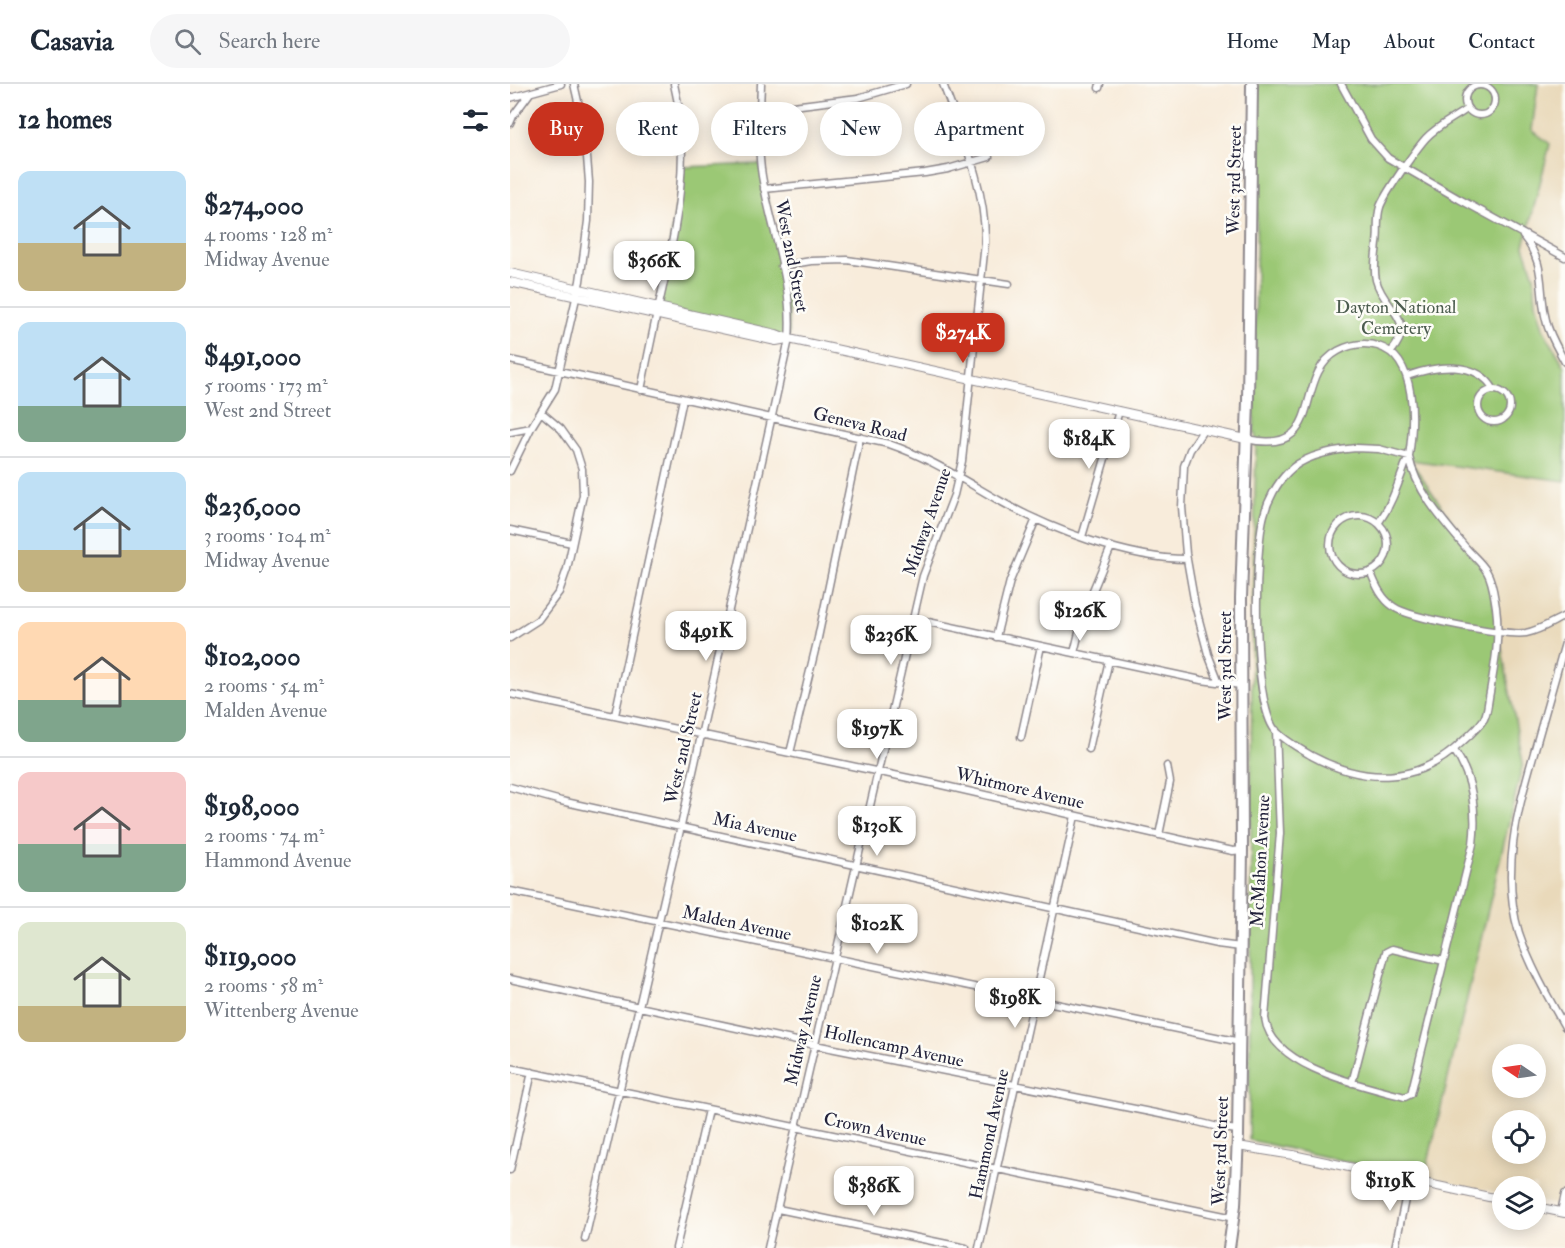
<!DOCTYPE html>
<html lang="en">
<head>
<meta charset="utf-8">
<style>
  :root { --surface:#fff; --page:#f6f6f7; --text:#1f2937; --muted:#747a83; --line:#e0e1e3; --accent:#c8321e }
  body { margin:0; font-family:"IM FELL Double Pica",serif; background:var(--page); color:var(--text); height:100vh; display:flex; flex-direction:column; font-size:22px; white-space:nowrap }
  * { box-sizing:border-box; margin:0 }
  p { font-size:20px; color:var(--muted) }
  .icon { flex:none; width:33px; height:33px; fill:none; stroke:currentColor; stroke-width:2; stroke-linecap:round; stroke-linejoin:round }
  .map { position:relative; flex:1; overflow:hidden }
  .side { display:flex; flex-direction:column; background:var(--surface); width:510px }
  .side>* { flex:none }
  .guide { position:absolute; left:18px; top:18px; width:570px; height:54px; display:flex; gap:12px }
  .needle { width:39px; rotate:283deg }
  .controls { position:absolute; left:982px; top:960px; display:grid; gap:12px }
  .controls a { display:grid; place-items:center; width:54px; height:54px; border-radius:50%; background:var(--surface); box-shadow:0 3px 15px #0003; font-size:30px }
  .price { position:absolute; translate:-50% -51px; padding:0 14px; border-radius:12px; background:#fff; color:#222; font-size:20px; line-height:39px; filter:drop-shadow(0 2px 3px #0008) }
  .price::after { content:''; position:absolute; left:50%; top:36px; width:18px; height:14px; margin-left:-9px; background:inherit; clip-path:polygon(0 0,100% 0,50% 100%) }
  .price.on { background:var(--accent); color:#fff }
  ul { padding:0; list-style:none }
  li { display:flex; align-items:center; gap:18px; height:150px; padding:0 18px }
  li+li { border-top:2px solid var(--line) }
  li span { display:grid; place-items:center; flex:none; width:168px; height:120px; border-radius:12px; color:#555 }
  li>.icon { margin-inline-start:auto }
  span .icon { width:72px; height:72px; fill:#fffc; stroke-width:1 }
  li b { font-size:26px }
  h2 { display:flex; justify-content:space-between; align-items:center; height:72px; padding:0 18px; font-size:26px }
  .chip { padding:0 21px; border-radius:27px; background:var(--surface); box-shadow:0 3px 15px #0003; font-size:21px; line-height:54px }
  .chip.on { background:var(--accent); color:#fff }
  header { display:flex; align-items:center; gap:36px; box-sizing:border-box; height:84px; padding:0 30px; background:var(--surface); border-bottom:2px solid var(--line) }
  header strong { font-size:28px }
  nav { display:flex; gap:33px; margin-inline-start:auto; font-size:21px }
  .search { width:420px; height:54px; background:var(--page); display:flex; align-items:center; gap:15px; box-sizing:border-box; padding:0 21px; border-radius:33px; color:var(--muted); font-size:22px }
  main { display:flex; flex:1; min-height:0 }
  .map>svg:first-child { display:block }
  .built { fill:#e9d9ba; fill-rule:evenodd }
  .green { fill:#9bc875; stroke:#5e7558; stroke-width:1.5 }
  .lines { fill:none; stroke-linecap:round; stroke-linejoin:round }
  .minor-casing { stroke:#8d878b; stroke-width:9 }
  .tertiary-casing { stroke:#8d878b; stroke-width:10 }
  .primary-casing { stroke:#8d878b; stroke-width:14 }
  .minor { stroke:#fff; stroke-width:6 }
  .tertiary { stroke:#fff; stroke-width:8 }
  .primary { stroke:#fff; stroke-width:10 }
  .labels { text-anchor:middle; stroke-width:5; stroke-linejoin:round; paint-order:stroke }
  .street-label { font-size:18px; fill:#22223b; stroke:#fdfcf7 }
  .park-label { font-size:18px; fill:#4c5c4f; stroke:#fdfcf7 }
</style>
</head>
<body>
<header>
<strong>Casavia</strong>
<div class="search"><svg class="icon" aria-label="search" viewBox="0 0 24 24"><circle cx="10" cy="10" r="6"/><path d="M15 15l6 6"/></svg>Search here</div>
<nav><a>Home</a><a>Map</a><a>About</a><a>Contact</a></nav>
</header>
<main>
<section class="side">
<h2>12 homes<svg class="icon" aria-label="filters" viewBox="0 0 24 24"><path d="M4 7h16M4 17h16"/><circle cx="9" cy="7" r="2"/><circle cx="15" cy="17" r="2"/></svg></h2>
<ul>
<li><span style="background:linear-gradient(#bfe0f5 60%,#c2b280 0)"><svg class="icon" aria-label="home" viewBox="0 0 24 24"><path d="M3 11l9-7 9 7M6 9v11h12V9"/></svg></span><div><b>$274,000</b><p>4 rooms · 128 m²</p><p>Midway Avenue</p></div></li>
<li><span style="background:linear-gradient(#bfe0f5 70%,#7fa58c 0)"><svg class="icon" aria-label="home" viewBox="0 0 24 24"><path d="M3 11l9-7 9 7M6 9v11h12V9"/></svg></span><div><b>$491,000</b><p>5 rooms · 173 m²</p><p>West 2nd Street</p></div></li>
<li><span style="background:linear-gradient(#bfe0f5 65%,#c2b280 0)"><svg class="icon" aria-label="home" viewBox="0 0 24 24"><path d="M3 11l9-7 9 7M6 9v11h12V9"/></svg></span><div><b>$236,000</b><p>3 rooms · 104 m²</p><p>Midway Avenue</p></div></li>
<li><span style="background:linear-gradient(#ffd9b3 65%,#7fa58c 0)"><svg class="icon" aria-label="home" viewBox="0 0 24 24"><path d="M3 11l9-7 9 7M6 9v11h12V9"/></svg></span><div><b>$102,000</b><p>2 rooms · 54 m²</p><p>Malden Avenue</p></div></li>
<li><span style="background:linear-gradient(#f6c9c9 60%,#7fa58c 0)"><svg class="icon" aria-label="home" viewBox="0 0 24 24"><path d="M3 11l9-7 9 7M6 9v11h12V9"/></svg></span><div><b>$198,000</b><p>2 rooms · 74 m²</p><p>Hammond Avenue</p></div></li>
<li><span style="background:linear-gradient(#dfe7d0 70%,#c2b280 0)"><svg class="icon" aria-label="home" viewBox="0 0 24 24"><path d="M3 11l9-7 9 7M6 9v11h12V9"/></svg></span><div><b>$119,000</b><p>2 rooms · 58 m²</p><p>Wittenberg Avenue</p></div></li>
</ul>
</section>
<div class="map">
<svg width="1055" height="1164" viewBox="0 0 1055 1164">
  <rect width="100%" height="100%" fill="#fdfcf7"/>
  <filter id="ink" filterUnits="userSpaceOnUse"><feTurbulence type="fractalNoise" baseFrequency=".0167" numOctaves="2"/><feDisplacementMap in="SourceGraphic" scale="12" xChannelSelector="R" yChannelSelector="G"/><feConvolveMatrix kernelMatrix="1 2 1 2 8 2 1 2 1" color-interpolation-filters="sRGB"/></filter>
  <filter id="wash" filterUnits="userSpaceOnUse"><feTurbulence type="fractalNoise" baseFrequency=".008" numOctaves="4" result="noise"/><feDisplacementMap in="SourceGraphic" scale="24" xChannelSelector="R" yChannelSelector="G"/><feGaussianBlur stdDeviation="1.35" result="paint"/><feColorMatrix in="noise" values="0 0 0 0 0 0 0 0 0 0 0 0 0 0 0 0 0 1.4 0 .05"/><feComposite in="paint" operator="in"/></filter>
  <g filter="url(#wash)">
    <rect width="100%" height="100%" fill="#f8ecdb"/>
    <path class="built" d="M748,0H1055V1123L1026,1117V1102H993V1110L739,1056V498L744,349ZM993,970H1026V1004H993ZM993,1036H1026V1070H993Z"/>
    <path class="green" d="M748,0H1028L1022,46L1040,60L1014,162L1024,192L1026,219L1034,247L1055,283V397L900,376L978,490L1013,679L914,1095L739,1056L742,569L746,365V349H744Z
      M250,80L278,214L279,255L149,223L173,83Z"/>
  </g>
  <g filter="url(#ink)">
    <g class="lines">
      <defs>
        <path id="minor" d="M831,0L861,55L878,74L949,115L1055,173
          M955 16a15 15 0 1 1 30 0a15 15 0 1 1-30 0Z
          M589,4L590,0
          M0,14L51,0
          M250,26L348,14L396,0
          M0,39L3,32L20,9
          M254,105L415,89L438,85L479,73
          M1013,152C1037,181 1028,204 1036,236C1039,251 1048,265 1055,278
          M271,182L301,177L337,176L499,200
          M881,268C909,235 874,227 866,196C863,184 866,172 867,159C869,147 866,136 870,123C874,111 906,65 916,54C927,42 944,34 957,25
          M0,276L379,360C420,374 453,396 490,417C540,445 618,475 677,475
          M897,292C925,282 967,275 984,306
          M968 322a16 16 0 1 1 32 0a16 16 0 1 1-32 0Z
          M131,306C137,276 143,246 150,216C166,144 182,74 164,0
          M694,345L680,366L674,382L672,423L676,470L685,521L698,570L709,598
          M0,348L21,344
          M736,355C819,373 781,293 828,267C841,260 854,258 868,262C908,274 904,339 899,372C898,376 895,380 894,384C887,403 881,421 869,438
          M846,364L869,365L899,373C906,407 934,438 956,464C963,472 972,479 977,488C983,498 984,512 986,523C990,552 985,580 980,608C978,617 978,628 974,635C968,644 960,651 952,658C908,701 854,700 802,672C790,665 775,657 765,646C742,618 744,467 754,431C758,416 767,399 778,388C794,371 824,366 846,364Z
          M0,387L22,342L45,305L70,197L78,137L79,98L75,48L64,0
          M820 461a29 29 0 1 1 58 0a29 29 0 1 1-58 0Z
          M0,446L62,459
          M572,453L609,327
          M861,489C866,502 872,515 884,523C899,534 997,552 1016,549C1031,546 1042,538 1055,532
          M404,535L691,596L731,601
          M486,553L500,497L526,435
          M0,554L28,536L49,508L57,485L73,411L72,385L66,366L51,345L31,328
          M1055,559C1045,594 1035,630 1025,665C1008,725 990,786 1009,849C1020,882 1038,913 1055,943
          M564,569L574,528L601,463
          M0,610L427,700L681,758L723,767L732,766
          M105,631L173,315
          M766,646L770,749L755,934C761,984 855,1002 895,1013L901,1010L963,760C967,729 963,693 944,666
          M511,653L531,562
          M579,665L599,576
          M280,669L308,554L350,353
          M0,703L51,717L707,860L731,863
          M649,751L660,698L657,682
          M0,807L730,958
          M0,895L305,961L680,1036L712,1044L728,1046
          M0,984L724,1134
          M842,999L876,868L882,865L934,877
          M0,1086L22,988
          M268,1125L456,1164
          M1051,1128L1055,1110
          M75,1155L171,742L279,255C284,200 261,145 252,92C247,62 250,30 251,0
          M166,1164L198,1026
          M258,1164L413,492L444,411L452,377L475,159C476,103 452,52 433,0
          M469,1164L565,732
          M885,1164L899,1096"/>
        <path id="tertiary" d="M0,189L266,250L279,255L736,355
          M0,198L266,257L277,255
          M728,1062L783,1071L993,1116
          M1026,1123L1055,1129"/>
        <path id="primary" d="M719,1164L725,1121L728,1052L732,766L731,514L738,317L742,0"/>
      </defs>
      <use href="#minor" class="minor-casing"/>
      <use href="#tertiary" class="tertiary-casing"/>
      <use href="#primary" class="primary-casing"/>
      <use href="#minor" class="minor"/>
      <use href="#tertiary" class="tertiary"/>
      <use href="#primary" class="primary"/>
    </g>
  </g>
  <g class="labels">
    <g class="street-label">
      <text transform="translate(724 96) rotate(-89)" y="6">West 3rd Street</text>
      <text transform="translate(282 172) rotate(79)" y="6">West 2nd Street</text>
      <text transform="translate(350 340) rotate(14)" y="6">Geneva Road</text>
      <text transform="translate(417 438) rotate(-71)" y="6">Midway Avenue</text>
      <text transform="translate(715 582) rotate(-90)" y="6">West 3rd Street</text>
      <text transform="translate(173 664) rotate(-77)" y="6">West 2nd Street</text>
      <text transform="translate(510 704) rotate(13)" y="6">Whitmore Avenue</text>
      <text transform="translate(245 743) rotate(12)" y="6">Mia Avenue</text>
      <text transform="translate(750 777) rotate(-87)" y="6">McMahon Avenue</text>
      <text transform="translate(227 839) rotate(12)" y="6">Malden Avenue</text>
      <text transform="translate(293 946) rotate(-77)" y="6">Midway Avenue</text>
      <text transform="translate(384 962) rotate(12)" y="6">Hollencamp Avenue</text>
      <text transform="translate(365 1045) rotate(12)" y="6">Crown Avenue</text>
      <text transform="translate(479 1050) rotate(-78)" y="6">Hammond Avenue</text>
      <text transform="translate(710 1067) rotate(-88)" y="6">West 3rd Street</text>
    </g>
    <g class="park-label">
      <text x="886" y="229">Dayton National<tspan x="886" dy="21">Cemetery</tspan></text>
    </g>
  </g>
</svg>
<div class="controls">
<a><svg class="needle" viewBox="-14 -14 28 28"><path d="M0-13l5 13h-10z" fill="#e53935"/><path d="M0 13l5-13h-10z" fill="#747a83"/></svg></a>
<a><svg class="icon" aria-label="locate" viewBox="0 0 24 24"><circle cx="12" cy="12" r="6"/><path d="M12 2v4M12 18v4M2 12h4M18 12h4"/></svg></a>
<a><svg class="icon" aria-label="layers" viewBox="0 0 24 24"><path d="M12 4l9 5-9 5-9-5zM3 14l9 5 9-5"/></svg></a>
</div>
<b class="price" style="left:144px;top:208px">$366K</b>
<b class="price on" style="left:453px;top:280px">$274K</b>
<b class="price" style="left:579px;top:386px">$184K</b>
<b class="price" style="left:570px;top:558px">$126K</b>
<b class="price" style="left:196px;top:578px">$491K</b>
<b class="price" style="left:381px;top:582px">$236K</b>
<b class="price" style="left:367px;top:676px">$197K</b>
<b class="price" style="left:367px;top:773px">$130K</b>
<b class="price" style="left:367px;top:871px">$102K</b>
<b class="price" style="left:505px;top:945px">$198K</b>
<b class="price" style="left:880px;top:1128px">$119K</b>
<b class="price" style="left:364px;top:1133px">$386K</b>
<div class="guide">
<a class="chip on">Buy</a>
<a class="chip">Rent</a>
<a class="chip">Filters</a>
<a class="chip">New</a>
<a class="chip">Apartment</a>
</div>
</div>
</main>
</body>
</html>
